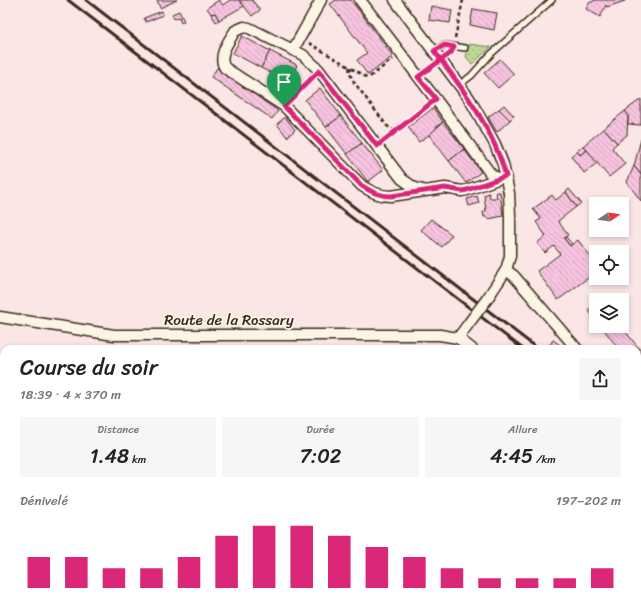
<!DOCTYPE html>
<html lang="fr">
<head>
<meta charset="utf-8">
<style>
  :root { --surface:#fff; --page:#f6f6f6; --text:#222; --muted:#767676; --accent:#db2777 }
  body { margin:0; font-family:Sriracha,sans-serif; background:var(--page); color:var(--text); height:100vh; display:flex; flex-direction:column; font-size:15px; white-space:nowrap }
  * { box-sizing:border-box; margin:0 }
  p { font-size:13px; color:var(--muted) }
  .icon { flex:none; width:22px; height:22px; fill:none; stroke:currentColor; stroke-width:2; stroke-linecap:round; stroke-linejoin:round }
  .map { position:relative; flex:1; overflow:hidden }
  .details { position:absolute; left:0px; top:345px; width:641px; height:256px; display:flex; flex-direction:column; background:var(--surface); border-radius:12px 12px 0 0; box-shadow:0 2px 6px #0003 }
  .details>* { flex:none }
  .needle { width:26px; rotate:77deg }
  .fabs { position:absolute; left:589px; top:197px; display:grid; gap:8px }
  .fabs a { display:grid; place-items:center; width:40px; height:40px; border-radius:0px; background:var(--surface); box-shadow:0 2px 6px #0003; font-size:20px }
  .pin { position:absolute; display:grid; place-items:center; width:34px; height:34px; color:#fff; margin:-41px -17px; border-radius:50% 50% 50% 0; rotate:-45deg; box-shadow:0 0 4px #0007 }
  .pin .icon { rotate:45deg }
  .round { display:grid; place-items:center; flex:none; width:42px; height:42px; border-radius:0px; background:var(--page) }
  .summary { display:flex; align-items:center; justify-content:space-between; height:68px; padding:0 20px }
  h1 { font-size:22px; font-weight:600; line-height:30px }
  .metrics { display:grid; grid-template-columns:repeat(3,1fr); gap:6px; height:68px; padding:4px 20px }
  .metrics div { display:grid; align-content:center; border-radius:0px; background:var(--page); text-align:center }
  .metrics b { font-size:20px; font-weight:600 }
  .metrics small { font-size:11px; font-weight:400 }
  .metrics p { font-size:11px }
  .chart { height:112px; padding:8px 20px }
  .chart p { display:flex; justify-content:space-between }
  .chart svg { width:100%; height:72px; margin-top:4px; stroke:var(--accent); stroke-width:6 }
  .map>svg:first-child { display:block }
  .grass { fill:url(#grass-tufts); stroke:#7c8258 }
  .park { fill:url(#park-dots); stroke:#7c8258 }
  .building { fill:url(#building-back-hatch); stroke:#3b2a1e }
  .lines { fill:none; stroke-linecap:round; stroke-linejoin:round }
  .service-casing { stroke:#3b2a1e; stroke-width:8 }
  .minor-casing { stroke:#3b2a1e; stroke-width:13 }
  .path { stroke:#3b2a1e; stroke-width:2.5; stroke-dasharray:4 3; stroke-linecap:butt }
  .service { stroke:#fcf5e5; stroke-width:5 }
  .minor { stroke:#fcf5e5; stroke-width:10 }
  .rail { stroke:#3b2a1e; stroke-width:3 }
  .minor-bridge-casing { stroke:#3b2a1e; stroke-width:13; stroke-linecap:butt }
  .minor-bridge { stroke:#fcf5e5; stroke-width:10 }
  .route-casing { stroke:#fff; stroke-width:8 }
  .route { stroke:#db2777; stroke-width:5 }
  .labels { text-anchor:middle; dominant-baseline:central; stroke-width:3.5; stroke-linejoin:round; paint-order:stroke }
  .street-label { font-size:15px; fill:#3b2a1e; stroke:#fcf5e5 }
</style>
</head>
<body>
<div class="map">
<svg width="641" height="601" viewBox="0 0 641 601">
  <defs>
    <pattern id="grass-tufts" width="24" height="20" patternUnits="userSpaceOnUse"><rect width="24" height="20" fill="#bcd991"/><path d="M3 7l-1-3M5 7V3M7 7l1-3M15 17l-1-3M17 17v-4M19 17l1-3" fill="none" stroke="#a2ba7d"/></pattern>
    <pattern id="park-dots" width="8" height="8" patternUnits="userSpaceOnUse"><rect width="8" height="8" fill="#bcd991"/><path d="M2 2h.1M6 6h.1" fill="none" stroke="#a2ba7d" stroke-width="1.8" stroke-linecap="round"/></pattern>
    <pattern id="building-back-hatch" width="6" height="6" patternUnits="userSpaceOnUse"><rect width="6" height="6" fill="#f7c3e0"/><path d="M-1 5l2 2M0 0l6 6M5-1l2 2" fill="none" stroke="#d5a8c0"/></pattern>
  </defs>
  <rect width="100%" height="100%" fill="#fae6e4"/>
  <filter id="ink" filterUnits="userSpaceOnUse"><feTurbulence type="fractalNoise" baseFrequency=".025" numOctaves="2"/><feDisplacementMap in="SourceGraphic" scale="8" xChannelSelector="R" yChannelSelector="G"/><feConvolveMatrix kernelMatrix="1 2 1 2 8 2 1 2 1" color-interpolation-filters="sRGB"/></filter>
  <g filter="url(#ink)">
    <!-- grass -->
    <polygon class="grass" points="637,449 641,452 641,601 0,601 0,487 4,485 4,597 637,597"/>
    <!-- park -->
    <polygon class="park" points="469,44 491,47 472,64 466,57"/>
    <!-- building -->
    <g class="building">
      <polygon points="157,0 177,0 160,8"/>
      <polygon points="219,0 223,5 230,0 239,0 244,6 219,20 215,13 211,14 207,8"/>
      <polygon points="239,0 252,0 260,10 252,16"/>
      <polygon points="336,0 351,0 393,56 368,75 357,60 367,53 330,4"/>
      <polygon points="594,0 625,0 625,1 607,7 606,5 600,17 586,9 589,3 594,1"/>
      <polygon points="431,6 452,10 450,23 429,20"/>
      <polygon points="473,9 497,13 494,30 470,25"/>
      <polygon points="162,11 163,15 146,22 144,18"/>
      <polygon points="179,11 184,21 181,23 179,17 174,19 172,14"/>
      <polygon points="215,13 219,20 216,22 211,14"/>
      <polygon points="242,36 270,51 261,68 233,53"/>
      <polygon points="270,51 297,65 289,82 261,68"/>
      <polygon points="500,59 514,74 498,88 484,73"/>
      <polygon points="217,68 278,111 272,119 211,77"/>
      <polygon points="320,88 341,116 326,127 305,100"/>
      <polygon points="641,99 641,125 628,124 628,115 625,111"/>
      <polygon points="504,105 514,116 510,120 499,109"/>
      <polygon points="433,108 443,122 436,127 437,129 419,142 408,127"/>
      <polygon points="499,109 510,120 497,132 488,117"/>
      <polygon points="625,111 628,115 627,135 617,143 604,128"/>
      <polygon points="341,116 362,143 347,154 326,127"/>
      <polygon points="285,117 295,130 287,137 277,124"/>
      <polygon points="443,122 464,149 449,161 429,135"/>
      <polygon points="604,128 617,143 612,148 625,164 609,177 583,146"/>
      <polygon points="641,139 641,175 634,166"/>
      <polygon points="362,143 383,170 368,182 347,154"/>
      <polygon points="583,146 587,150 580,155 577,151"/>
      <polygon points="464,149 481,172 466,183 449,161"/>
      <polygon points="587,150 597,163 584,173 571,156 577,151 580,155"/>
      <polygon points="634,166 641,175 641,201 627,182"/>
      <polygon points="569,189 581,203 576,207 566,192"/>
      <polygon points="496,192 500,192 503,216 488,219 487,217 484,217 483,212 486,211 484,195 489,193 490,198 497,198"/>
      <polygon points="566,192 576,207 558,221 568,235 564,238 570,246 578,240 596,264 596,272 558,300 537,271 560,254 554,246 545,253 537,243 546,236 536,222 541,219 533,209 552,195 556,200"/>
      <polygon points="477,196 479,203 469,206 467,199"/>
      <polygon points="431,219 452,235 442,247 421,230"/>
      <polygon points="566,237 572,244 570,246 564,238"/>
      <polygon points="596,304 596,320 588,310"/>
      <polygon points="601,326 621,326 641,351 641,356 637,359 637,349 619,349"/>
      <polygon points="553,340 560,345 557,349 551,349 548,347"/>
      <polygon points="581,597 590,597 590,598 580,601 579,598"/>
      <polygon points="592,597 599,597 601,601 584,601"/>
    </g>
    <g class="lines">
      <defs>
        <g id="service">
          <polyline points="434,51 445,45 465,48"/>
          <polyline points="459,85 471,76 491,54 552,0"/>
        </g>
        <g id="minor">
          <polyline points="360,0 440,105 490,173 493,176 499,178"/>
          <polyline points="395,0 469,98 495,144 503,164 509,193 510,216 510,256 506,270 487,299"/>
          <polyline points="293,50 321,0"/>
          <path d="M 423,190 L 415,188 L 402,179 L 318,69 L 303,55 L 249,28 L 244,27 L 235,31 C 229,41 217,56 225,68 L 284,106 L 362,186 C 372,192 379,196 391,196 L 445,188 L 462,191 L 467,190 L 506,176"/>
          <polyline points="506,270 514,276 577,349"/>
          <polyline points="0,317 114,335 440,335 458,338"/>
          <polyline points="469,323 458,338 472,349"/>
          <polyline points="637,406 641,409"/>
          <polyline points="609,597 611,601"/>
        </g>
      </defs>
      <!-- service casing -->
      <use href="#service" class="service-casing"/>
      <!-- minor casing -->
      <use href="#minor" class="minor-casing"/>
      <!-- path -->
      <g class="path">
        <polyline points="455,38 463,0"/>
        <polyline points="309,43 366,77 371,76 393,59"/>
        <polyline points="350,67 349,72 354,82 387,126 396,131"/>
        <polyline points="291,98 311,78"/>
        <polyline points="385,139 428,105"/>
      </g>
      <!-- service -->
      <use href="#service" class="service"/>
      <!-- minor -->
      <use href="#minor" class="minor"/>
      <!-- rail -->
      <g class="rail">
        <polyline points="68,0 523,349"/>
        <polyline points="86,0 538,349"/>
        <polyline points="637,425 641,428"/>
        <polyline points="637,437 641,440"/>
      </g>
      <defs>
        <polyline id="minor-bridge" points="469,323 487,299"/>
      </defs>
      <!-- minor-bridge casing -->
      <use href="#minor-bridge" class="minor-bridge-casing"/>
      <!-- minor-bridge -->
      <use href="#minor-bridge" class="minor-bridge"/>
    </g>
  </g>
  <g class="lines" filter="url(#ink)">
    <defs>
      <path id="route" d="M 284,106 L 362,186 C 372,192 379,196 391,196 L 445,188 L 462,191 L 467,190 L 506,176 C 494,132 468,96 441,60 L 451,53 L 454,47 L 445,45 L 434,51 L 441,60 L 418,77 L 436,99 L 377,146 L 319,71 L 284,106"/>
    </defs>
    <!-- route casing -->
    <use href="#route" class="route-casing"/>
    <!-- route -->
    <use href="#route" class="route"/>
  </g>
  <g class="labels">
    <!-- street labels -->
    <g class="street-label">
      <text x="229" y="320">Route de la Rossary</text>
    </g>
  </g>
</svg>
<div class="fabs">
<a><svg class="needle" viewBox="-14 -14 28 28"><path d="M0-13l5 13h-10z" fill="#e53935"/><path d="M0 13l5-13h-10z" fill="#767676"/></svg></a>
<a><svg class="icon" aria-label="locate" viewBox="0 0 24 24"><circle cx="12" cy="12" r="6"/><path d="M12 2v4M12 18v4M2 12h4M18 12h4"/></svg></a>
<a><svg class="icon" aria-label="layers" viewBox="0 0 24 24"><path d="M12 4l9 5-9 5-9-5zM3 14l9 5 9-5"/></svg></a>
</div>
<div class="pin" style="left:284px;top:106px;background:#1e9e55"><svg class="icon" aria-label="arrive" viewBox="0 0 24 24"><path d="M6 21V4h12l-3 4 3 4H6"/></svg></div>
<section class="details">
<div class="summary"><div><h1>Course du soir</h1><p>18:39 · 4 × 370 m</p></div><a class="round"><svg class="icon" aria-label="share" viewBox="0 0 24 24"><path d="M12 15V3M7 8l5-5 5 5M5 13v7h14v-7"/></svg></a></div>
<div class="metrics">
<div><p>Distance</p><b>1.48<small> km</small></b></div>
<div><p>Durée</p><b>7:02</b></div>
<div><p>Allure</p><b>4:45<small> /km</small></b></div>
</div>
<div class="chart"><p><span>Dénivelé</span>197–202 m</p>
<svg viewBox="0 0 160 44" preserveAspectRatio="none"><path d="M5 44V25M15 44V25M25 44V32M35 44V32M45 44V25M55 44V12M65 44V6M75 44V6M85 44V12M95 44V19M105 44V25M115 44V32M125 44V38M135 44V38M145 44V38M155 44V32"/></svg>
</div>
</section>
</div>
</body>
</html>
